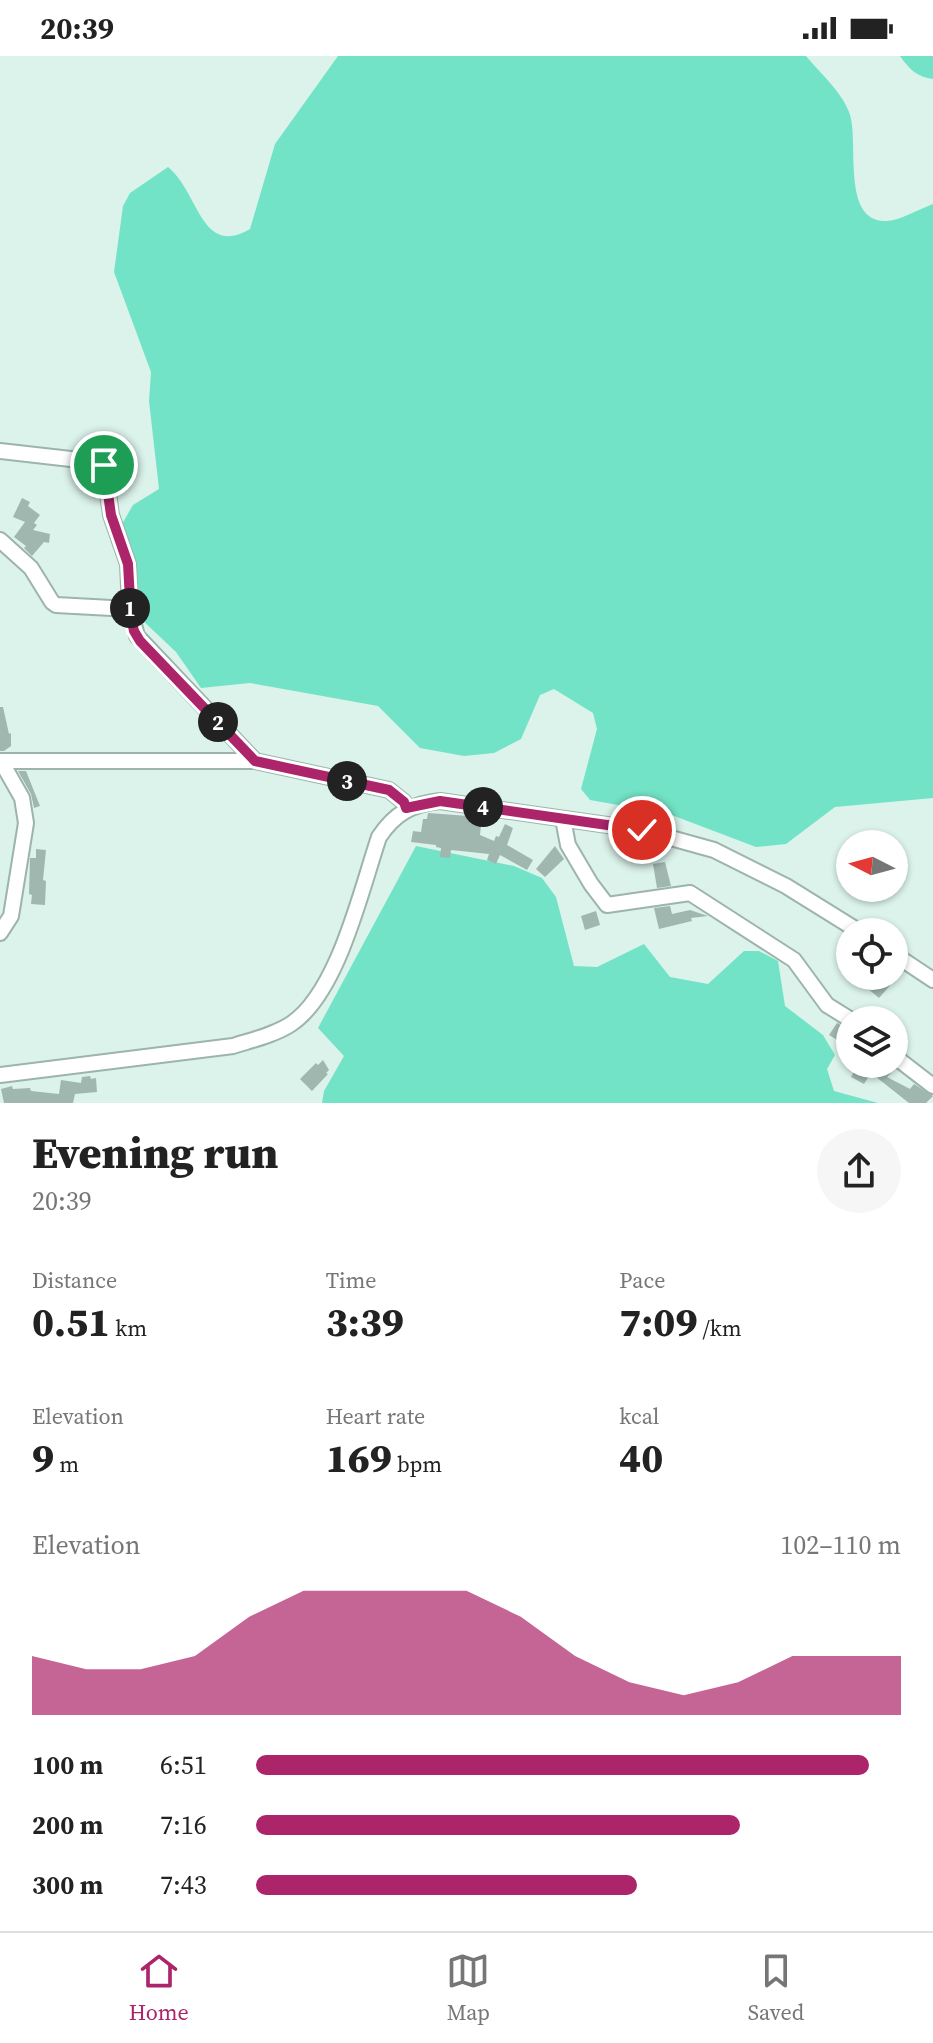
<!DOCTYPE html>
<html lang="en">
<head>
<meta charset="utf-8">
<style>
  :root { --surface:#fff; --page:#f6f6f6; --text:#222; --muted:#767676; --line:#e0e0e0; --accent:#ac256b }
  body { margin:0; font-family:"Source Serif 4",serif; background:var(--page); color:var(--text); height:100vh; display:flex; flex-direction:column; font-size:30px; white-space:nowrap }
  * { box-sizing:border-box; margin:0 }
  p { font-size:26px; color:var(--muted) }
  .icon { flex:none; width:44px; height:44px; fill:none; stroke:currentColor; stroke-width:2; stroke-linecap:round; stroke-linejoin:round }
  .map { position:relative; height:1047px; overflow:hidden }
  .details { display:flex; flex-direction:column; background:var(--surface); flex:1 }
  .details>* { flex:none }
  .needle { width:52px; rotate:276deg }
  .controls { position:absolute; left:836px; top:774px; display:grid; gap:16px }
  .controls a { display:grid; place-items:center; width:72px; height:72px; border-radius:50%; background:var(--surface); box-shadow:0 2px 6px #0004; font-size:40px }
  .pin { position:absolute; display:grid; place-items:center; width:68px; height:68px; color:#fff; margin:-34px; border:4px solid #fff; border-radius:50%; box-shadow:0 2px 8px #0007 }
  .km { position:absolute; width:40px; height:40px; margin:-20px; border-radius:50%; background:#222; color:#fff; font-size:22px; line-height:40px; text-align:center }
  .round { display:grid; place-items:center; flex:none; width:84px; height:84px; border-radius:42px; background:var(--page) }
  .summary { display:flex; align-items:center; justify-content:space-between; height:136px; padding:0 32px }
  h1 { font-size:44px; font-weight:800; line-height:60px }
  .figures { display:grid; grid-template-columns:repeat(3,1fr); gap:12px; height:136px; padding:8px 32px }
  .figures div { display:grid; align-content:center }
  .figures b { font-size:40px; font-weight:800 }
  .figures small { font-size:22px; font-weight:400 }
  .figures p { font-size:22px }
  .chart { height:224px; padding:16px 32px }
  .chart p { display:flex; justify-content:space-between }
  .chart svg { width:100%; height:144px; margin-top:8px; fill:var(--accent); opacity:.7 }
  ul { padding:0 32px; list-style:none; font-size:26px }
  li { display:grid; grid-template-columns:128px 96px 1fr; align-items:center; height:60px }
  li i { height:20px; border-radius:10px; background:var(--accent) }
  .status { display:flex; justify-content:space-between; align-items:center; height:56px; padding:0 40px; background:var(--surface); direction:ltr }
  .status svg { height:22px; fill:currentColor }
  .tabs { display:flex; justify-content:space-around; align-items:center; height:112px; border-top:2px solid var(--line); background:var(--surface); font-size:22px; color:var(--muted) }
  .tabs a { display:grid; justify-items:center; gap:4px }
  .tabs .on { color:var(--accent) }
  .map>svg:first-child { display:block }
  .green { fill:#72e3c6 }
  .building { fill:#a0b7b0 }
  .lines { fill:none; stroke-linecap:round; stroke-linejoin:round }
  .minor-casing { stroke:#9db4ac; stroke-width:18 }
  .minor { stroke:#fff; stroke-width:14 }
  .route-casing { stroke:#fff; stroke-width:16 }
  .route { stroke:#ac256b; stroke-width:10 }
</style>
</head>
<body>
<div class="status"><b>20:39</b><svg viewBox="0 0 49 12"><path d="M0 12V9h3v3zM5 12V6h3v6zM10 12V3h3v9zM15 12V0h3v12zM26 1h20v11H26zM47 4h2v5h-2z"/></svg></div>
<div class="map">
<svg width="933" height="1047" viewBox="0 0 933 1047">
  <rect width="100%" height="100%" fill="#dbf3eb"/>
  <!-- green -->
  <g class="green">
    <path d="M 338,0 L 806,0 C 820,17 844,38 850,59 C 859,88 841,167 887,165 C 901,164 919,153 933,148 L 933,742 L 835,751 L 786,788 L 756,791 L 669,758 L 590,744 L 581,733 L 597,673 L 593,657 L 554,633 L 540,639 L 521,683 L 494,697 L 464,700 L 420,692 L 378,650 L 250,627 L 201,632 L 176,596 L 140,562 L 126,537 L 118,475 L 133,449 L 159,433 L 149,345 L 151,316 L 114,216 L 123,150 L 130,137 L 168,111 C 199,136 201,202 250,173 L 275,88 Z"/>
    <path d="M 900,0 L 933,0 L 933,23 C 917,21 909,13 900,0 Z"/>
    <polygon points="416,790 514,810 542,822 556,841 574,910 597,911 644,888 670,921 708,928 744,895 759,895 778,905 785,950 823,979 835,999 827,1013 834,1035 878,1047 322,1047 324,1035 344,1000 318,972"/>
  </g>
  <!-- building -->
  <g class="building">
    <polygon points="121,397 129,397 131,421 122,421 122,426 116,426 115,414 122,414"/>
    <polygon points="22,442 30,446 28,450 40,459 34,467 37,469 33,474 50,478 49,487 44,486 32,500 24,492 26,490 14,481 25,466 13,461"/>
    <polygon points="0,651 3,651 9,678 11,677 11,690 4,695 0,695"/>
    <polygon points="18,715 26,715 40,750 34,752 31,738"/>
    <polygon points="428,757 482,761 480,779 494,785 496,780 499,781 505,768 513,772 507,789 533,804 527,814 500,799 496,808 487,804 489,798 451,794 450,802 440,801 441,792 436,791 436,789 411,786 413,775 421,776 423,763 427,763"/>
    <polygon points="555,790 564,803 545,821 536,813"/>
    <polygon points="36,793 46,794 43,824 46,825 45,849 31,848 32,839 29,838 30,802 36,802"/>
    <polygon points="665,806 671,830 657,832 653,808"/>
    <polygon points="670,850 672,858 690,854 708,860 691,862 692,865 659,873 654,852"/>
    <polygon points="596,855 600,869 585,874 581,860"/>
    <polygon points="876,920 887,920 894,925 879,942 867,932"/>
    <polygon points="837,967 850,974 850,992 829,979"/>
    <polygon points="323,1004 329,1014 326,1017 328,1018 312,1035 300,1023 316,1007 318,1009"/>
    <polygon points="858,1008 888,1008 895,1013 887,1021 910,1033 914,1028 933,1040 926,1047 909,1047 871,1017 864,1028 851,1021"/>
    <polygon points="90,1020 91,1023 96,1022 97,1036 75,1038 73,1047 4,1047 1,1033 12,1030 13,1033 30,1032 31,1035 59,1038 61,1024 81,1027 82,1021"/>
  </g>
  <g class="lines">
    <defs>
      <g id="minor">
        <polyline points="0,395 97,406 104,409 111,459 128,508 130,553 137,580 255,705"/>
        <polyline points="0,484 31,512 52,546 56,549 130,553"/>
        <polyline points="0,705 255,705 389,734 404,746 406,752"/>
        <polyline points="563,763 568,789 591,828 607,849 690,837 794,904 827,949 851,964"/>
        <polyline points="0,877 11,860 26,767 22,742 1,705"/>
        <polyline points="894,898 933,924"/>
        <polyline points="894,1000 933,1030"/>
        <path d="M 0,1019 L 233,990 C 252,984 274,979 291,968 C 338,937 361,834 379,781 C 395,757 412,748 440,745 L 642,774 L 714,794 L 786,830 L 860,876"/>
      </g>
    </defs>
    <!-- minor casing -->
    <use href="#minor" class="minor-casing"/>
    <!-- minor -->
    <use href="#minor" class="minor"/>
  </g>
  <g class="lines">
    <defs>
      <polyline id="route" points="104,409 111,459 128,508 131,561 134,575 140,585 255,705 389,734 404,746 406,752 440,745 642,774"/>
    </defs>
    <!-- route casing -->
    <use href="#route" class="route-casing"/>
    <!-- route -->
    <use href="#route" class="route"/>
  </g>
</svg>
<div class="controls">
<a><svg class="needle" viewBox="-14 -14 28 28"><path d="M0-13l5 13h-10z" fill="#e53935"/><path d="M0 13l5-13h-10z" fill="#767676"/></svg></a>
<a><svg class="icon" aria-label="locate" viewBox="0 0 24 24"><circle cx="12" cy="12" r="6"/><path d="M12 2v4M12 18v4M2 12h4M18 12h4"/></svg></a>
<a><svg class="icon" aria-label="layers" viewBox="0 0 24 24"><path d="M12 4l9 5-9 5-9-5zM3 14l9 5 9-5"/></svg></a>
</div>
<div class="pin" style="left:104px;top:409px;background:#1e9e55"><svg class="icon" aria-label="arrive" viewBox="0 0 24 24"><path d="M6 21V4h12l-3 4 3 4H6"/></svg></div>
<div class="pin" style="left:642px;top:774px;background:#d93025"><svg class="icon" aria-label="check" viewBox="0 0 24 24"><path d="M5 12l5 5 9-10"/></svg></div>
<b class="km" style="left:130px;top:552px">1</b>
<b class="km" style="left:218px;top:666px">2</b>
<b class="km" style="left:347px;top:725px">3</b>
<b class="km" style="left:483px;top:751px">4</b>
</div>
<section class="details">
<div class="summary"><div><h1>Evening run</h1><p>20:39</p></div><a class="round"><svg class="icon" aria-label="share" viewBox="0 0 24 24"><path d="M12 15V3M7 8l5-5 5 5M5 13v7h14v-7"/></svg></a></div>
<div class="figures">
<div><p>Distance</p><b>0.51<small> km</small></b></div>
<div><p>Time</p><b>3:39</b></div>
<div><p>Pace</p><b>7:09<small> /km</small></b></div>
</div>
<div class="figures">
<div><p>Elevation</p><b>9<small> m</small></b></div>
<div><p>Heart rate</p><b>169<small> bpm</small></b></div>
<div><p>kcal</p><b>40</b></div>
</div>
<div class="chart"><p><span>Elevation</span>102–110 m</p>
<svg viewBox="0 0 160 44" preserveAspectRatio="none"><path d="M0 44V26L10 30L20 30L30 26L40 14L50 6L60 6L70 6L80 6L90 14L100 26L110 34L120 38L130 34L140 26L150 26L160 26V44z"/></svg>
</div>
<ul>
<li><b>100 m</b>6:51<i style="width:95%"></i></li>
<li><b>200 m</b>7:16<i style="width:75%"></i></li>
<li><b>300 m</b>7:43<i style="width:59%"></i></li>
</ul>
</section>
<nav class="tabs">
<a class="on"><svg class="icon" aria-label="home" viewBox="0 0 24 24"><path d="M3 11l9-7 9 7M6 9v11h12V9"/></svg>Home</a>
<a><svg class="icon" aria-label="map" viewBox="0 0 24 24"><path d="M3 6l6-2 6 2 6-2v14l-6 2-6-2-6 2zM9 4v14M15 6v14"/></svg>Map</a>
<a><svg class="icon" aria-label="saved" viewBox="0 0 24 24"><path d="M7 4h10v16l-5-4-5 4z"/></svg>Saved</a>
</nav>
</body>
</html>
